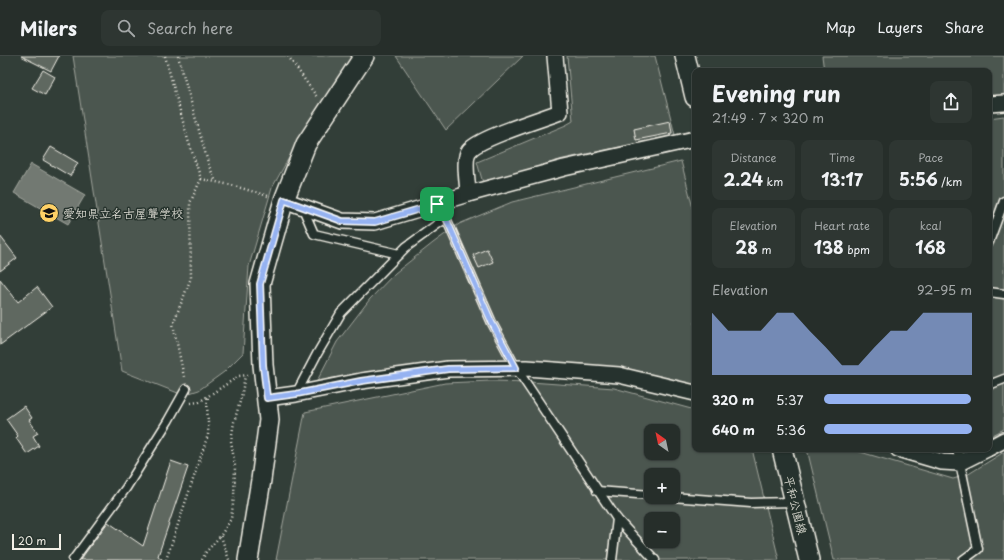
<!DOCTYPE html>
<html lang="en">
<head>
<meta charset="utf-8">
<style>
  :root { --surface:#262e2a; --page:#2e3632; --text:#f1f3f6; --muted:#a4a8a8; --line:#424a47; --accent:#95b2f1 }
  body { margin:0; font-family:"Playpen Sans","Klee One",sans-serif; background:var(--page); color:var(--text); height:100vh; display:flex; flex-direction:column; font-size:15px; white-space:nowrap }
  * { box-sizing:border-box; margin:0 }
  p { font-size:13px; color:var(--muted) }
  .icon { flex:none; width:22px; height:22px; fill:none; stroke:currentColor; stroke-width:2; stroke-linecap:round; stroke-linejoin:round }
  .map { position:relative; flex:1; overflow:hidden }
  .details { position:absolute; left:692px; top:12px; width:300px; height:384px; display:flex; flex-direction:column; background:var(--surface); border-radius:8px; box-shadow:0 1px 3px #0004,0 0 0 1px var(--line) }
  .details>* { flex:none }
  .needle { width:26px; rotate:327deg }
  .fabs { position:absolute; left:644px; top:368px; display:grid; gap:8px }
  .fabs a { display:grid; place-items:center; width:36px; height:36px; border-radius:8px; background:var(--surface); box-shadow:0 1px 3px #0004,0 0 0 1px var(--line); font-size:20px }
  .scale { position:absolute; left:12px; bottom:10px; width:49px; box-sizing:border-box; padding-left:4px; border:2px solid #f4f1e8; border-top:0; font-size:11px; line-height:14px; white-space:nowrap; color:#f4f1e8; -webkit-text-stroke:3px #26332d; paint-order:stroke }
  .pin { position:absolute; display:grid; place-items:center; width:34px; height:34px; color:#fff; margin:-17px; border-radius:8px; box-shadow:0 2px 6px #0006 }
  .round { display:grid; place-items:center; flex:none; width:42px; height:42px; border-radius:8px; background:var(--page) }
  .headline { display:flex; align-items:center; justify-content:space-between; height:68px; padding:0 20px }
  h1 { font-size:22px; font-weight:700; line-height:30px }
  .metrics { display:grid; grid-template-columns:repeat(3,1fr); gap:6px; height:68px; padding:4px 20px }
  .metrics div { display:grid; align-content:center; border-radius:8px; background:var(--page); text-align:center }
  .metrics b { font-size:17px; font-weight:700 }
  .metrics small { font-size:11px; font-weight:400 }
  .metrics p { font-size:11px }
  .chart { height:112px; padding:8px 20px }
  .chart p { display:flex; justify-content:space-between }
  .chart svg { width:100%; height:72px; margin-top:4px; fill:var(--accent); opacity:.7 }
  ul { padding:0 20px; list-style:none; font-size:13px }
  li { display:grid; grid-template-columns:64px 48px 1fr; align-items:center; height:30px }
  li i { height:10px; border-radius:5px; background:var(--accent) }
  header { display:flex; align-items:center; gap:24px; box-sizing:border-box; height:56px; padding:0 20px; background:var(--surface); border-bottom:1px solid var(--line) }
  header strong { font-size:19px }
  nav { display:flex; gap:22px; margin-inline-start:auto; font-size:14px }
  .search { width:280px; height:36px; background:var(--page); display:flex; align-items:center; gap:10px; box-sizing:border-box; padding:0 14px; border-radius:8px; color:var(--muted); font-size:15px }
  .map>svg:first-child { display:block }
  .green { fill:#4c564f; stroke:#a0a49c; fill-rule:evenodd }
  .water { fill:#727972; stroke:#a6a9a1 }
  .building { fill:#5f6861; stroke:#f4f1e8 }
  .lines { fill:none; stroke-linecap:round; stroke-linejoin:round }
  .service-casing { stroke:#f4f1e8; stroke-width:11 }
  .minor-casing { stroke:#f4f1e8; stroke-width:18 }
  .tertiary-casing { stroke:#f4f1e8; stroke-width:22 }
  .path { stroke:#f4f1e8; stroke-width:2.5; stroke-dasharray:1 3; stroke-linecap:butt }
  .service { stroke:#26332d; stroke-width:8 }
  .minor { stroke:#26332d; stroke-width:15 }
  .tertiary { stroke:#26332d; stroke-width:19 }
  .route-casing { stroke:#fff; stroke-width:8 }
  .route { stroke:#95b2f1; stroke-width:5 }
  .labels { text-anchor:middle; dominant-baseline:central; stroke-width:3; stroke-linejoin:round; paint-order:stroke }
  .poi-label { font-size:12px; fill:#f4f1e8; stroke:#26332d; text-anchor:start }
  .street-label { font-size:12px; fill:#f4f1e8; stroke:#26332d }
</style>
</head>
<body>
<header>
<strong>Milers</strong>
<div class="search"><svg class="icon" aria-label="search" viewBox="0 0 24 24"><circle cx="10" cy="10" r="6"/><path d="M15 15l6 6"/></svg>Search here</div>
<nav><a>Map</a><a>Layers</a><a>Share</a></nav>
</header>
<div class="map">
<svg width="1004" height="504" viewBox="0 0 1004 504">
  <rect width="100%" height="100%" fill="#323e38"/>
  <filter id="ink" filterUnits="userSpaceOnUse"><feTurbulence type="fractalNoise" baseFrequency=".025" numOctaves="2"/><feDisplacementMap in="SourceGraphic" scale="8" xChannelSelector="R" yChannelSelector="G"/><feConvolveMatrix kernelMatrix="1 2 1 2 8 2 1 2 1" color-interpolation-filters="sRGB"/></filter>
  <g filter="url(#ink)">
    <!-- green -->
    <g class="green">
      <polygon points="73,0 353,0 301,80 272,132 249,210 243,297 224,316 199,334 183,339 122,315"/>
      <polygon points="396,0 523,0 446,74"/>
      <polygon points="567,0 655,0 675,79 563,103 483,127 477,106 566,69 573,65"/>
      <polygon points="822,0 1004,0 1004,39 989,41 989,15 824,15"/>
      <polygon points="1004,60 1004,373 989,381 989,62"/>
      <polygon points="681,105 695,160 695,331 531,305 326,327 317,325 337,286 370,243 395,217 433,187 459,168 512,146"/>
      <path d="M 491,325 L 530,326 L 614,332 L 695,354 L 695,393 L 752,393 L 779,504 L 276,504 L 305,356 L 445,327 ZM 651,375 L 673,375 L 673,397 L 651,397 ZM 651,419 L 673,419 L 673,441 L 651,441 ZM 651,463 L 673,463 L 673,485 L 651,485 Z"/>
      <polygon points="807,393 850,393 953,423 967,419 1004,396 1004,504 834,504"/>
      <polygon points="922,393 969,393 965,395 944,400"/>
    </g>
    <!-- water -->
    <polygon class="water" points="31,108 85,139 68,168 14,137"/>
    <!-- building -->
    <g class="building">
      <polygon points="21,0 59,0 51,15"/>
      <polygon points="43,14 55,21 45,39 32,32"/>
      <polygon points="670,65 672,77 636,84 634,73"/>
      <polygon points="51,91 78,107 70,120 43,104"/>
      <polygon points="0,180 17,202 0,215"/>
      <polygon points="487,193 493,206 479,212 473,199"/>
      <polygon points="0,223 18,246 37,231 52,251 0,289"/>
      <polygon points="24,350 32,362 29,364 38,377 33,380 39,390 27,398 16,382 18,380 6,363"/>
      <polygon points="171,405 188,411 158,500 163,504 80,504 108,466 143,490"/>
    </g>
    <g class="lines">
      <defs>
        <g id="service">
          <polyline points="437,148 446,162 492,267 516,312 617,463 655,504"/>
          <polyline points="302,150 314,178 399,198"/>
          <polyline points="989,186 1004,145"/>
          <polyline points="989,236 1004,238"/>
          <polyline points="989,329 1004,323"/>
          <polyline points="296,338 317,298 341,257 406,191 446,162"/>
          <polyline points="957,393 978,493 963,504"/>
          <polyline points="597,435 651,439"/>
          <polyline points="672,441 751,447 795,446"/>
          <polyline points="73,504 126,432 168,365 186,333"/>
          <polyline points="612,504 617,463"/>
        </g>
        <g id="minor">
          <polyline points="989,48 1004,47"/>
          <path d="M 468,138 C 468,128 463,103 469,95 C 478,82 542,63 560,56 L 555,0"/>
          <polyline points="284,144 342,165 375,166 468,138 564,112 695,83"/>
          <polyline points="267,342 296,338 361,325 448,313 527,312 619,319 695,337"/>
          <polyline points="989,392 1004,384"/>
          <polyline points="898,393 942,406 959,407 987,393"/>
        </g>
        <g id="tertiary">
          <polyline points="685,0 695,41"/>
          <polyline points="782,393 809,504"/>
          <polyline points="248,504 261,424 269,364 263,309 260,228 284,144 306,88 364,0"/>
        </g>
      </defs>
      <!-- service casing -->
      <use href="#service" class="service-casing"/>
      <!-- minor casing -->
      <use href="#minor" class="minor-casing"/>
      <!-- tertiary casing -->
      <use href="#tertiary" class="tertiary-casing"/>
      <!-- path -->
      <g class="path">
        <polyline points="165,0 188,84 201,123 190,147 191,222 173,268 184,321"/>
        <polyline points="178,0 209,110 216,126"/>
        <polyline points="288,0 317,41"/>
        <polyline points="201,123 231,129 268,140"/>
        <polyline points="191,347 199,346 239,320 248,319"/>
        <polyline points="221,480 229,504"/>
        <path d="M 166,504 L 208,379 C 209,366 206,354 208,341"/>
        <polyline points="202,504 206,496 221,479 231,463 234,441 235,410 231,385 234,366 241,342 245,320"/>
      </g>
      <!-- service -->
      <use href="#service" class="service"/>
      <!-- minor -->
      <use href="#minor" class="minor"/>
      <!-- tertiary -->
      <use href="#tertiary" class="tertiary"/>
    </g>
  </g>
  <g class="lines" filter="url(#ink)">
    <defs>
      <polygon id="route" points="284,144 342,165 375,166 437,148 446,162 492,267 516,312 448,313 361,325 296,338 267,342 263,309 260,228"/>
    </defs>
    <!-- route casing -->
    <use href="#route" class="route-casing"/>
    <!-- route -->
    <use href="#route" class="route"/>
  </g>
  <!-- icons -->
  <defs>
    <symbol id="school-disc" viewBox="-11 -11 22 22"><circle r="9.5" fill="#ffd166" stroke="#26332d"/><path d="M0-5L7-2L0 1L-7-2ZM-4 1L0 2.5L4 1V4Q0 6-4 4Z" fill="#111"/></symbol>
  </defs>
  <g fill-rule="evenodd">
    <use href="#school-disc" x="38" y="146" width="22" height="22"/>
  </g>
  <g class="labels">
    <!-- poi labels -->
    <g class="poi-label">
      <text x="63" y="157">愛知県立名古屋聾学校</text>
    </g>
    <!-- street labels -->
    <g class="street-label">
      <text transform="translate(796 449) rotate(76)">平和公園線</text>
    </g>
  </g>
</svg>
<div class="fabs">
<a><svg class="needle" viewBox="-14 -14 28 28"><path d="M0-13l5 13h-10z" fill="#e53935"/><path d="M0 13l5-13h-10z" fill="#a4a8a8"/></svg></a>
<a>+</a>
<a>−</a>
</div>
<div class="scale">20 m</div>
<div class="pin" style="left:437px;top:148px;background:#1e9e55"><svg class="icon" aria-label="arrive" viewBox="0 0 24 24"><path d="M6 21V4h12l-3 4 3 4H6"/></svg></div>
<section class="details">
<div class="headline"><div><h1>Evening run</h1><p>21:49 · 7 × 320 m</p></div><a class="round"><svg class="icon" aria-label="share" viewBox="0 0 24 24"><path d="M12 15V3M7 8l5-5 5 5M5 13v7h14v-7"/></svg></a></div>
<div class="metrics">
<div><p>Distance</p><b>2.24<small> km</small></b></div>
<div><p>Time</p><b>13:17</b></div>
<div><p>Pace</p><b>5:56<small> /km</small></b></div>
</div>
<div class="metrics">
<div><p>Elevation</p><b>28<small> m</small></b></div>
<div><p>Heart rate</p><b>138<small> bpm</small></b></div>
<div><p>kcal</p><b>168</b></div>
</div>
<div class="chart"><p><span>Elevation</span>92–95 m</p>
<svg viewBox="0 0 160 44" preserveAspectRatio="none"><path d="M0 44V6L10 17L20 17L30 17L40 6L50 6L60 17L70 27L80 38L90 38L100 27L110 17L120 17L130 6L140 6L150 6L160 6V44z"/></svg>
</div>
<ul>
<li><b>320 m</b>5:37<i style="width:99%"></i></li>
<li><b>640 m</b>5:36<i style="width:100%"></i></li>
</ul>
</section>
</div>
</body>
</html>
